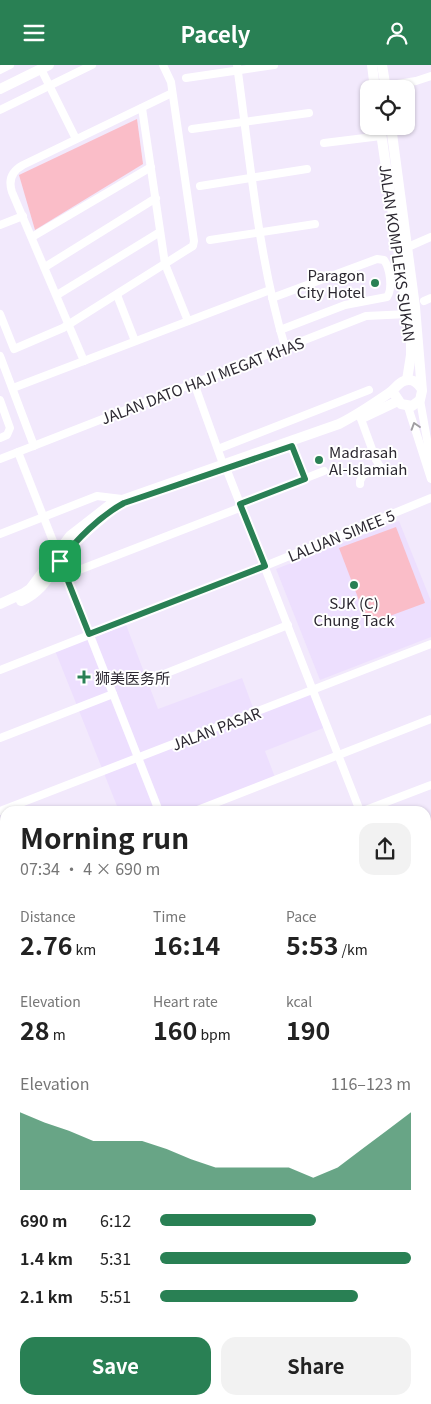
<!DOCTYPE html>
<html lang="en">
<head>
<meta charset="utf-8">
<style>
  :root { --surface:#fff; --page:#f2f2f2; --text:#222; --muted:#767676; --accent:#298054 }
  body { margin:0; font-family:Georgia,"Noto Sans SC",serif; background:var(--page); color:var(--text); height:100vh; display:flex; flex-direction:column; font-size:19px; white-space:nowrap }
  * { box-sizing:border-box; margin:0 }
  p { font-size:16px; color:var(--muted) }
  .icon { flex:none; width:28px; height:28px; fill:none; stroke:currentColor; stroke-width:2; stroke-linecap:round; stroke-linejoin:round }
  .map { position:relative; flex:1; overflow:hidden }
  .side { position:absolute; left:0px; top:741px; width:431px; height:599px; display:flex; flex-direction:column; background:var(--surface); border-radius:15px 15px 0 0; box-shadow:0 1px 4px #0004 }
  .side>* { flex:none }
  .fabs { position:absolute; left:360px; top:15px; display:grid; gap:10px }
  .fabs a { display:grid; place-items:center; width:55px; height:55px; border-radius:10px; background:var(--surface); box-shadow:0 1px 4px #0004; font-size:25px }
  .pin { position:absolute; display:grid; place-items:center; width:42px; height:42px; color:#fff; margin:-21px; border-radius:10px; box-shadow:0 2px 8px #0006 }
  .round { display:grid; place-items:center; flex:none; width:52px; height:52px; border-radius:15px; background:var(--page) }
  .headline { display:flex; align-items:center; justify-content:space-between; height:85px; padding:0 20px }
  h1 { font-size:28px; font-weight:700; line-height:38px }
  .metrics { display:grid; grid-template-columns:repeat(3,1fr); gap:8px; height:85px; padding:5px 20px }
  .metrics div { display:grid; align-content:center }
  .metrics b { font-size:25px; font-weight:700 }
  .metrics small { font-size:14px; font-weight:400 }
  .metrics p { font-size:14px }
  .chart { height:140px; padding:10px 20px }
  .chart p { display:flex; justify-content:space-between }
  .chart svg { width:100%; height:90px; margin-top:5px; fill:var(--accent); opacity:.7 }
  .action { display:flex; gap:10px; margin-top:auto; padding:10px 20px }
  .action a { flex:1; height:58px; border-radius:15px; background:var(--accent); color:#fff; font-size:20px; font-weight:700; line-height:58px; text-align:center }
  .action a+a { background:var(--page); color:var(--text) }
  ul { padding:0 20px; list-style:none; font-size:16px }
  li { display:grid; grid-template-columns:80px 60px 1fr; align-items:center; height:38px }
  li i { height:12px; border-radius:6px; background:var(--accent) }
  header { display:flex; justify-content:space-between; align-items:center; height:65px; padding:0 20px; background:var(--accent); color:#fff; font-size:22px; font-weight:700 }
  .map>svg:first-child { display:block }
  .built { fill:#eddffe }
  .green { fill:#fabdc8 }
  .lines { fill:none; stroke-linecap:round; stroke-linejoin:round }
  .minor { stroke:#fff; stroke-width:8 }
  .major { stroke:#fff; stroke-width:10 }
  .oneway { stroke:#a09ea2 }
  .route-casing { stroke:#fff; stroke-width:10 }
  .route { stroke:#298054; stroke-width:6 }
  .poi-dot { fill:#298054; stroke:#fff; stroke-width:2 }
  .labels { text-anchor:middle; dominant-baseline:central; stroke-width:4; stroke-linejoin:round; paint-order:stroke }
  .street-label { font-size:15px; fill:#2c2831; stroke:#fff }
  .poi-label { font-size:15px; fill:#2c2831; stroke:#fff; text-anchor:start }
</style>
</head>
<body>
<header><svg class="icon" aria-label="menu" viewBox="0 0 24 24"><path d="M4 6h16M4 12h16M4 18h16"/></svg>Pacely<svg class="icon" aria-label="person" viewBox="0 0 24 24"><circle cx="12" cy="8" r="4"/><path d="M4 21q1-7 8-7t8 7"/></svg></header>
<div class="map">
<svg width="431" height="1339" viewBox="0 0 431 1339">
  <rect width="100%" height="100%" fill="#f2e9fc"/>
  <!-- built -->
  <g class="built">
    <polygon points="399,456 431,536 431,572 320,615 276,504"/>
    <polygon points="125,557 158,644 242,613 255,648 313,626 326,662 265,686 276,715 195,746 119,746 54,583"/>
    <polygon points="157,1335 200,1335 207,1339 155,1339"/>
  </g>
  <!-- green -->
  <g class="green">
    <polygon points="137,54 143,99 35,165 19,110"/>
    <polygon points="396,462 425,538 368,559 339,483"/>
    <polygon points="431,803 431,923 426,925 426,805"/>
    <polygon points="5,1177 5,1237 0,1234 0,1179"/>
  </g>
  <g class="lines">
    <!-- minor -->
    <g class="minor">
      <path d="M 237,0 C 250,94 258,191 285,282"/>
      <polyline points="41,4 76,74"/>
      <polyline points="0,5 10,0"/>
      <polyline points="186,13 274,0"/>
      <polyline points="385,21 416,16 431,11"/>
      <polyline points="142,43 165,199 188,256"/>
      <polyline points="0,45 92,0"/>
      <polyline points="192,64 309,48"/>
      <polyline points="324,78 381,71"/>
      <polyline points="200,121 307,104"/>
      <polyline points="0,160 23,151"/>
      <polyline points="32,172 151,102"/>
      <polyline points="210,175 315,159"/>
      <polyline points="408,182 431,172"/>
      <polyline points="45,202 156,133"/>
      <polyline points="57,230 160,167"/>
      <polyline points="117,230 135,276"/>
      <path d="M 272,233 L 377,194 L 384,195 C 390,203 393,224 387,232 L 345,240 L 280,265"/>
      <polyline points="424,236 431,233"/>
      <polyline points="0,249 14,284 63,263 193,181 194,176 171,17 163,0"/>
      <polyline points="0,291 34,381"/>
      <path d="M 84,296 L 12,127 C 8,115 12,106 23,100 L 172,28"/>
      <polyline points="194,318 223,399"/>
      <polyline points="13,323 270,225"/>
      <polyline points="0,335 10,363 7,370 0,373"/>
      <polyline points="420,335 431,397"/>
      <polyline points="408,342 431,414"/>
      <polyline points="361,354 376,395 381,403 394,408"/>
      <polyline points="292,381 305,414"/>
      <polyline points="218,384 369,325"/>
      <polyline points="18,387 159,746"/>
      <polyline points="0,394 366,251 408,249"/>
      <polyline points="226,403 360,746"/>
      <polyline points="360,419 360,416 363,410 381,403"/>
      <polyline points="240,439 324,406"/>
      <polyline points="0,469 97,431 122,434"/>
      <polyline points="66,510 242,442"/>
      <polyline points="0,605 265,501 431,433"/>
      <polyline points="149,615 288,560"/>
      <polyline points="0,673 113,629"/>
      <polyline points="0,746 431,579"/>
      <polyline points="195,746 431,654"/>
      <polyline points="363,746 431,720"/>
      <polyline points="426,797 431,795"/>
      <polyline points="0,820 5,818"/>
      <polyline points="0,858 5,871"/>
      <polyline points="0,888 5,886"/>
      <polyline points="426,932 431,930"/>
      <polyline points="0,961 5,959"/>
      <polyline points="0,1037 5,1035"/>
      <polyline points="426,1079 431,1091"/>
      <polyline points="0,1104 5,1102"/>
      <polyline points="426,1106 431,1105"/>
      <polyline points="0,1173 5,1171"/>
      <polyline points="426,1200 431,1196"/>
      <polyline points="0,1244 5,1247"/>
      <polyline points="426,1283 431,1289"/>
      <polyline points="0,1295 5,1286"/>
      <polyline points="426,1322 431,1318"/>
      <polyline points="212,1335 218,1339"/>
      <polyline points="357,1335 360,1339"/>
      <polyline points="61,1339 63,1335"/>
      <polyline points="149,1339 151,1335"/>
      <polyline points="287,1339 289,1335"/>
      <polyline points="406,1339 411,1335"/>
    </g>
    <!-- major -->
    <g class="major">
      <polyline points="372,0 375,24"/>
      <polyline points="382,0 386,24"/>
      <polyline points="0,24 49,0"/>
      <polyline points="380,61 411,273 411,290 407,315"/>
      <polyline points="391,61 415,242 422,326 420,335 412,341 401,339 395,330"/>
      <polyline points="362,353 398,336"/>
      <path d="M 21,536 C 46,526 56,498 74,479 C 85,467 99,456 112,445"/>
      <path d="M 0,539 L 24,528 L 30,524 L 70,471 L 111,439 L 339,359 C 357,350 373,339 389,328 C 395,324 398,318 404,316 C 411,313 417,317 421,323"/>
    </g>
  </g>
  <!-- one-way arrows -->
  <defs><path id="oneway-chevron" d="M-2-3.5L2.5 0L-2 3.5" fill="none" stroke-width="1.6" stroke-linecap="round" stroke-linejoin="round" transform="scale(1.25)"/></defs>
  <use class="oneway" href="#oneway-chevron" transform="translate(415 361) rotate(-108)"/>
  <g class="lines">
    <defs>
      <path id="route" d="M 292,381 L 305,414 L 240,439 L 265,501 L 89,569 L 60,496 C 76,475 100,451 124,438 Z"/>
    </defs>
    <!-- route casing -->
    <use href="#route" class="route-casing"/>
    <!-- route -->
    <use href="#route" class="route"/>
  </g>
  <!-- markers -->
  <g class="poi-dot">
    <circle cx="375" cy="218" r="5"/>
    <circle cx="319" cy="395" r="5"/>
    <circle cx="354" cy="520" r="5"/>
    <path d="M81.5 604.5h5v5h5v5h-5v5h-5v-5h-5v-5h5z"/>
  </g>
  <g class="labels">
    <!-- street labels -->
    <g class="street-label">
      <text transform="translate(398 188) rotate(82)">JALAN KOMPLEKS SUKAN</text>
      <text transform="translate(202 315) rotate(-21)">JALAN DATO HAJI MEGAT KHAS</text>
      <text transform="translate(341 470) rotate(-22)">LALUAN SIMEE 5</text>
      <text transform="translate(216 663) rotate(-21)">JALAN PASAR</text>
    </g>
    <!-- poi labels -->
    <g class="poi-label">
      <text x="365" y="209" text-anchor="end">Paragon<tspan x="365" dy="17">City Hotel</tspan></text>
      <text x="329" y="386">Madrasah<tspan x="329" dy="17">Al-Islamiah</tspan></text>
      <text x="354" y="537" text-anchor="middle">SJK (C)<tspan x="354" dy="17">Chung Tack</tspan></text>
      <text x="95" y="612">狮美医务所</text>
    </g>
  </g>
</svg>
<div class="fabs">
<a><svg class="icon" aria-label="locate" viewBox="0 0 24 24"><circle cx="12" cy="12" r="6"/><path d="M12 2v4M12 18v4M2 12h4M18 12h4"/></svg></a>
</div>
<div class="pin" style="left:60px;top:496px;background:#1e9e55"><svg class="icon" aria-label="arrive" viewBox="0 0 24 24"><path d="M6 21V4h12l-3 4 3 4H6"/></svg></div>
<section class="side">
<div class="headline"><div><h1>Morning run</h1><p>07:34 · 4 × 690 m</p></div><a class="round"><svg class="icon" aria-label="share" viewBox="0 0 24 24"><path d="M12 15V3M7 8l5-5 5 5M5 13v7h14v-7"/></svg></a></div>
<div class="metrics">
<div><p>Distance</p><b>2.76<small> km</small></b></div>
<div><p>Time</p><b>16:14</b></div>
<div><p>Pace</p><b>5:53<small> /km</small></b></div>
</div>
<div class="metrics">
<div><p>Elevation</p><b>28<small> m</small></b></div>
<div><p>Heart rate</p><b>160<small> bpm</small></b></div>
<div><p>kcal</p><b>190</b></div>
</div>
<div class="chart"><p><span>Elevation</span>116–123 m</p>
<svg viewBox="0 0 160 44" preserveAspectRatio="none"><path d="M0 44V6L10 11L20 15L30 20L40 20L50 20L60 24L70 29L80 33L90 33L100 33L110 33L120 38L130 33L140 24L150 15L160 6V44z"/></svg>
</div>
<ul>
<li><b>690 m</b>6:12<i style="width:62%"></i></li>
<li><b>1.4 km</b>5:31<i style="width:100%"></i></li>
<li><b>2.1 km</b>5:51<i style="width:79%"></i></li>
</ul>
<div class="action"><a>Save</a><a>Share</a></div>
</section>
</div>
</body>
</html>
